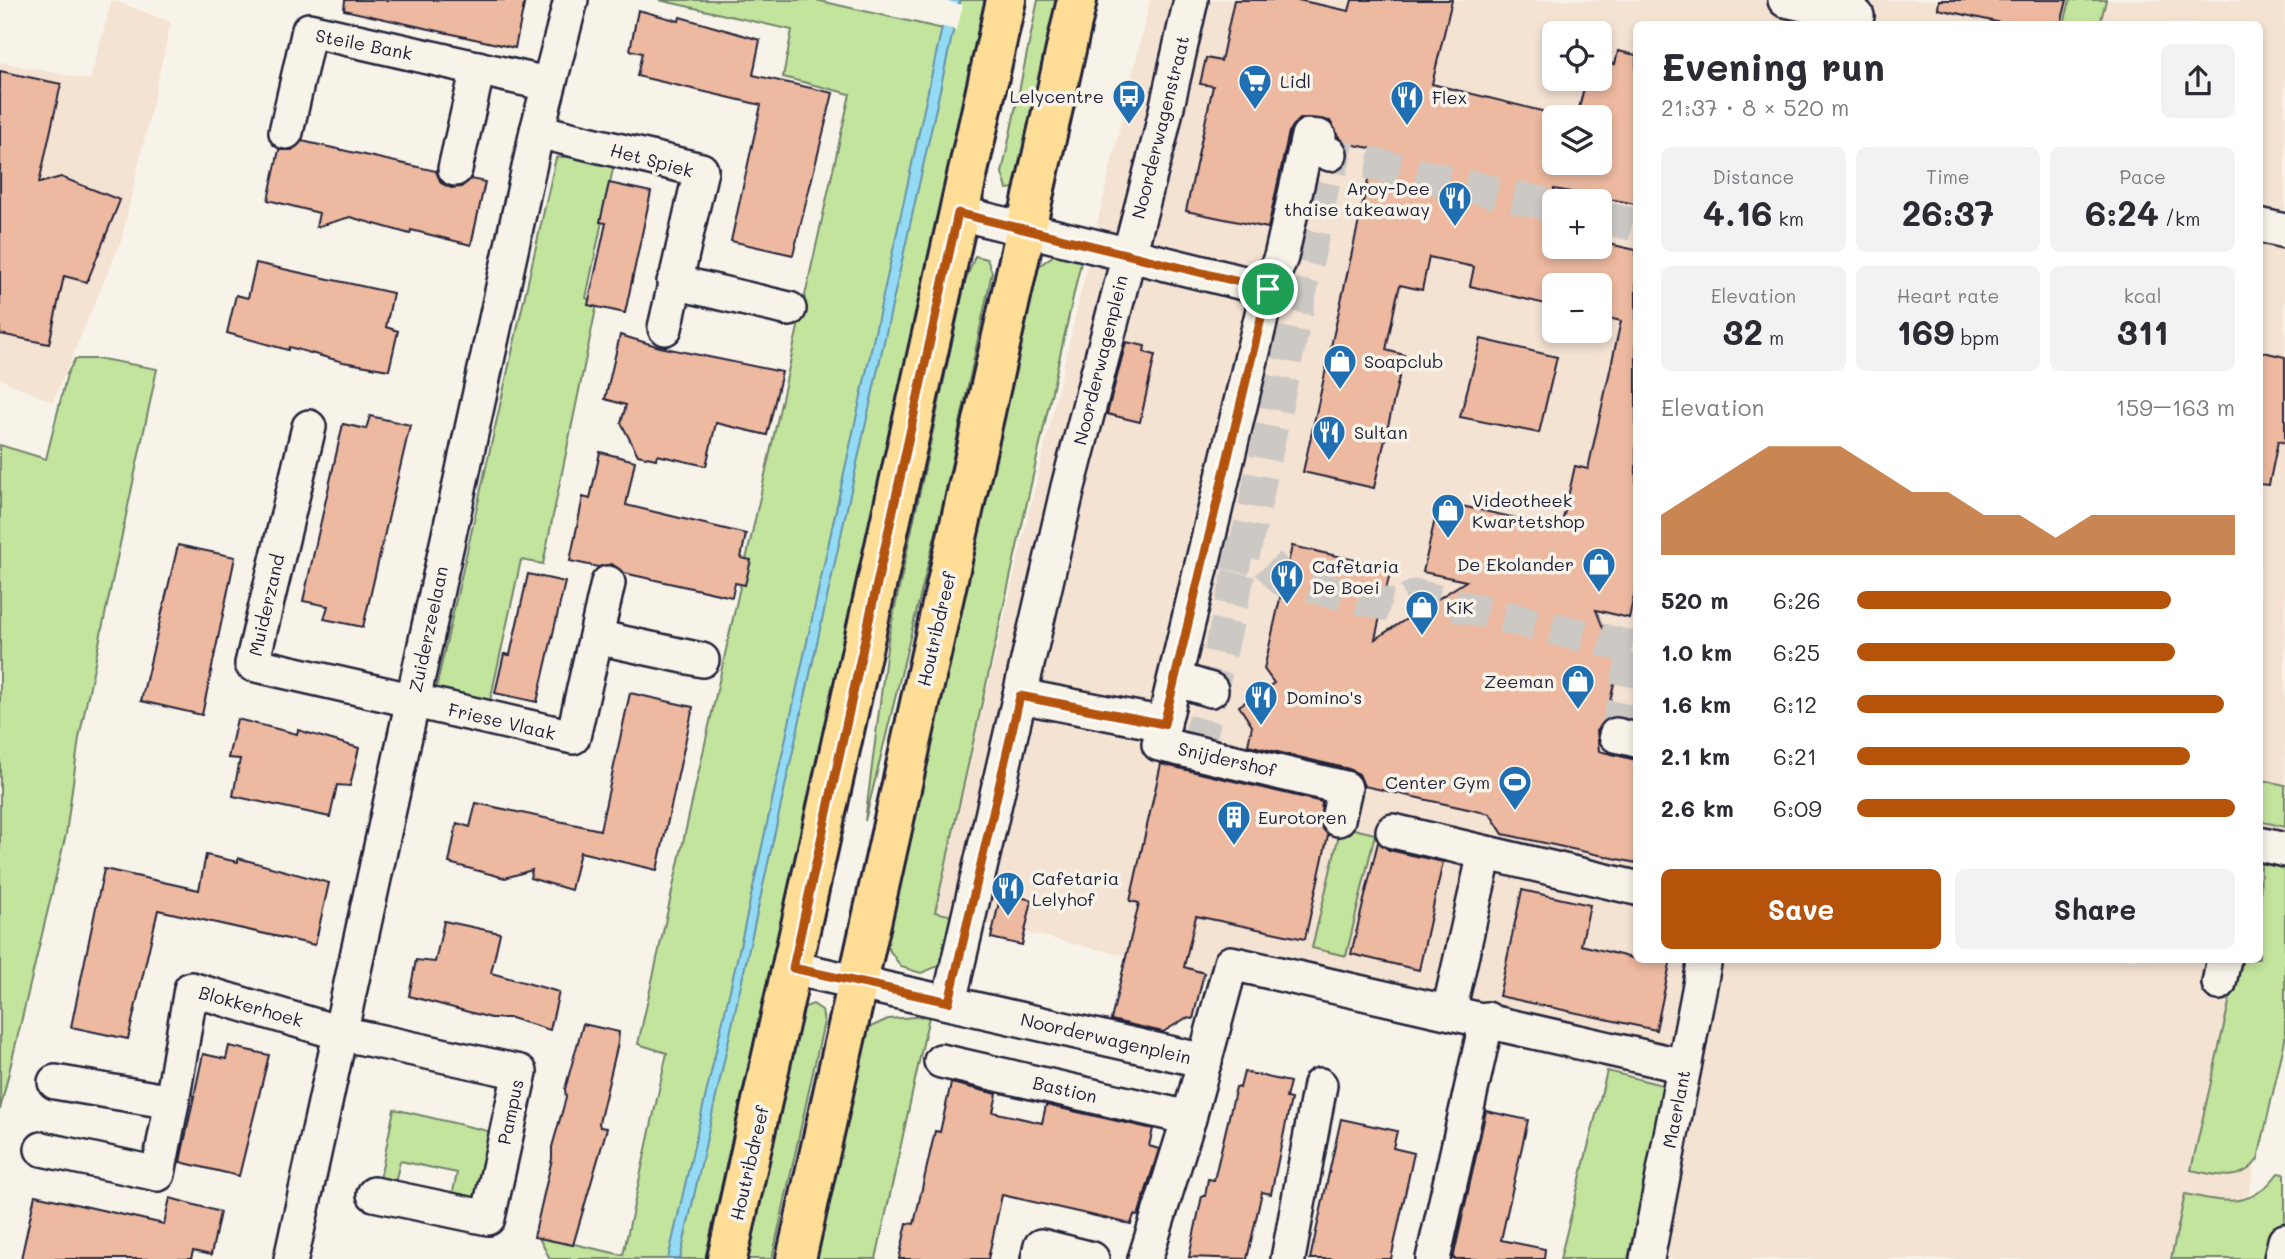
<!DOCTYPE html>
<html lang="en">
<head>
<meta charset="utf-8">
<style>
  :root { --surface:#fff; --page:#f2f2f3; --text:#2b2b33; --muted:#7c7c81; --accent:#b45309 }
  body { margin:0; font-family:Mali,sans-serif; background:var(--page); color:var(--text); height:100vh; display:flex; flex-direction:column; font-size:26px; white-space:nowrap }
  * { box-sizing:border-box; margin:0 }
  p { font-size:23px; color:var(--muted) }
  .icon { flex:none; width:38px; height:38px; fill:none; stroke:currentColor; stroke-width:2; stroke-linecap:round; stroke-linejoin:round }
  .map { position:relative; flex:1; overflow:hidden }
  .details { position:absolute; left:1633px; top:21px; width:630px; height:942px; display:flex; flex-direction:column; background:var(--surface); border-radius:10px; box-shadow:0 4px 10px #0003 }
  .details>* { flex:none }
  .buttons { position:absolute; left:1542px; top:21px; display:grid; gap:14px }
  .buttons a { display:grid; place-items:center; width:70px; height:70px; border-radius:10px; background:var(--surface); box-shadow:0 4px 10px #0003; font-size:35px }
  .pin { position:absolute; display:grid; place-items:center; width:60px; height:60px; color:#fff; margin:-30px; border:4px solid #fff; border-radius:50%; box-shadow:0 2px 7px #0007 }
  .round { display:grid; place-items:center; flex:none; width:74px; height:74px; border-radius:10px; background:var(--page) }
  .overview { display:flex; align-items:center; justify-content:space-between; height:119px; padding:0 28px }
  h1 { font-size:38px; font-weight:700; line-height:52px }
  .figures { display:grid; grid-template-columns:repeat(3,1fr); gap:10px; height:119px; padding:7px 28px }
  .figures div { display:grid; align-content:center; border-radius:10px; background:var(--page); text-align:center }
  .figures b { font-size:35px; font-weight:700 }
  .figures small { font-size:19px; font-weight:400 }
  .figures p { font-size:19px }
  .chart { height:196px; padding:14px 28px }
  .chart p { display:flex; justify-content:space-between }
  .chart svg { width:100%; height:126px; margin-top:7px; fill:var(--accent); opacity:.7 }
  .action { display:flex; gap:14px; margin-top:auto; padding:14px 28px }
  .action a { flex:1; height:80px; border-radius:10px; background:var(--accent); color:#fff; font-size:28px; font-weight:700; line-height:80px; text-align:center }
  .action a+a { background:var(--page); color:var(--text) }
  ul { padding:0 28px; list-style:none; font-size:23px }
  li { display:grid; grid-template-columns:112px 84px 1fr; align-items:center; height:52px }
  li i { height:18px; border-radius:9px; background:var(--accent) }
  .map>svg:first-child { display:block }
  .built { fill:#f4e2d2; fill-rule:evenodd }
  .green { fill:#c3e49d; stroke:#72836c; stroke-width:2 }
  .water { fill:#93dbf4; stroke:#6691aa; stroke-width:2 }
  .pier { fill:#f7f3e8 }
  .building { fill:#edb9a0; stroke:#22223b; stroke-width:2 }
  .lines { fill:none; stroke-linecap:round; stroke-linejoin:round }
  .minor-tunnel { stroke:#ccc9c5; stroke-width:33; stroke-dasharray:33 17; stroke-linecap:butt }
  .minor-casing { stroke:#22223b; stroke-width:38 }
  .major-casing { stroke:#22223b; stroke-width:44 }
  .minor { stroke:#f7f3e8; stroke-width:33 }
  .major { stroke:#fedd96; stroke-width:38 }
  .route-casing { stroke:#fff; stroke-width:14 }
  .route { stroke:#b45309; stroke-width:9 }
  .labels { text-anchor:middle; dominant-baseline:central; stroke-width:7; stroke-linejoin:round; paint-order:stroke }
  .street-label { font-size:18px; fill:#22223b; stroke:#f7f3e8 }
  .poi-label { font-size:18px; fill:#22223b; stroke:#f7f3e8; text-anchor:start }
</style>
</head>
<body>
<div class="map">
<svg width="2285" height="1259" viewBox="0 0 2285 1259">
  <rect width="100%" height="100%" fill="#f7f3e8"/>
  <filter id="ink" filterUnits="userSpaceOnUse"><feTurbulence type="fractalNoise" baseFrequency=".0143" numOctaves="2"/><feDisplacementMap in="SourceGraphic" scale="14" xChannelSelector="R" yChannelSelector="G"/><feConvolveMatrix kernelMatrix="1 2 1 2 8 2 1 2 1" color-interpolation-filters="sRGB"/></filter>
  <g filter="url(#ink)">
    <!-- built -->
    <g class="built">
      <polygon points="112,0 171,22 121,241 53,402 0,379 0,62 90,80"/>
      <path d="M 1150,0 L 2285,0 L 2285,1013 L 2236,1259 L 1629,1259 L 1669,1084 L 935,911 ZM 1636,24 L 2259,24 L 2259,959 L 1636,959 ZM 1554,33 L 1600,33 L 1600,79 L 1554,79 ZM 1554,117 L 1600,117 L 1600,163 L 1554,163 ZM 1554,201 L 1600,201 L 1600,247 L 1554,247 ZM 1554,285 L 1600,285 L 1600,331 L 1554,331 Z"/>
    </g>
    <!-- green -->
    <g class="green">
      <polygon points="659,0 816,0 952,31 959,0 989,0 705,1259 550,1259 538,1236 623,1255 667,1053 638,1044 850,94 783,77 792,30"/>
      <polygon points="1038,0 1061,0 1016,188 1007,189 1002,173"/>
      <polygon points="2070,0 2106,0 2100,24 2064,24"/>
      <polygon points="576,155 614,164 586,298 597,304 543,564 521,560 487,715 434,697 556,158"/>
      <polygon points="1061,250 1083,253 935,912 949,915 958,935 946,963 921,973 901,967 886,945 1032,285 1039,266"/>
      <polygon points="975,256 987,259 992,272 945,495 865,821 888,640 965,282"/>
      <polygon points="75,359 102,359 157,369 79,738 66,834 0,1110 0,445 46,459 67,374"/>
      <polygon points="2259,779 2285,785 2285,827 2259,821"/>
      <polygon points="1341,826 1375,834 1346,956 1312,948"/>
      <path d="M 2261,863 L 2285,869 L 2285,1040 L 2258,1159 C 2241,1184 2216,1175 2191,1170 L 2239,959 L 2259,959 Z"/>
      <polygon points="813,1004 822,1010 824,1022 772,1259 745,1259 802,1008"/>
      <polygon points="929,1016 876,1259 814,1259 866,1029 888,1019"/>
      <polygon points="1607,1071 1666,1086 1628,1259 1560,1259"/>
      <polygon points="394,1109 492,1132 478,1196 470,1205 451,1201 457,1173 400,1161 394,1188 379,1184"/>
      <path d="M 2278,1173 L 2285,1174 L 2285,1217 L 2276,1259 L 2171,1259 L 2185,1194 C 2225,1202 2251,1210 2278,1173 Z"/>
    </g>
    <!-- water -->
    <polygon class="water" points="948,0 960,0 680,1259 668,1259 741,942"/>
    <!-- pier -->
    <polygon class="pier" points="944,1 963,5 957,30 938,26"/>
    <!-- building -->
    <g class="building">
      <polygon points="345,0 525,0 515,48 344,10"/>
      <polygon points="1234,0 1298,0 1349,11 1352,0 1452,0 1432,84 1554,114 1554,163 1600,163 1600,117 1577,117 1586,79 1600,79 1600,61 1615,64 1618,51 1636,55 1636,204 1554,189 1554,247 1600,247 1600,242 1636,250 1636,587 1629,618 1596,610 1618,666 1606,719 1597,731 1599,751 1636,760 1636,863 1503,834 1490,814 1364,786 1359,774 1349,769 1248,745 1252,726 1239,706 1274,683 1264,669 1292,546 1391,568 1375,639 1466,581 1423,572 1439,501 1561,528 1575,466 1588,469 1621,321 1600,316 1600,285 1554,285 1554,306 1470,286 1474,267 1429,257 1422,290 1400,285 1396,301 1386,350 1404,355 1374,488 1303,472 1375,149 1345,143 1338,136 1330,121 1301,118 1289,132 1268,228 1186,211 1213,86 1200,84 1206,58 1221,61"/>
      <polygon points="1939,0 2067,0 2061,24 2006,24 1938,9"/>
      <polygon points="638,10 679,21 680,17 760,40 753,75 833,93 793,255 731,241 761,105 637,76 642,53 630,50"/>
      <polygon points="0,71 61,84 39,183 61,177 120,200 87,282 64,276 49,344 0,334"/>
      <polygon points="302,141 436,171 441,183 451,188 461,187 471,179 485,182 471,245 411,230 410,234 350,217 316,227 319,213 268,200 279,150 292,150"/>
      <polygon points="609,183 651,192 625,313 588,305 606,223 600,222"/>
      <polygon points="256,263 393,293 386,327 398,331 389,370 343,362 289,347 288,350 227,333 236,295 248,298"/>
      <polygon points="620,335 660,347 782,372 767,435 716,423 706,466 657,455 656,459 638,455 621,423 626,405 605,399"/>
      <polygon points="1481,339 1557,357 1539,433 1460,417"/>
      <polygon points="1126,342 1145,346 1144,352 1155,355 1140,422 1107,414"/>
      <polygon points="2259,351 2285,357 2285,443 2278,441 2269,485 2259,484"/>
      <polygon points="370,416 410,425 363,627 324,619 328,606 303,601 343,424 366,429"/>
      <polygon points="600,452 635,461 626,505 746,534 741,558 751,560 745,585 735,583 732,597 624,573 612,564 598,567 570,561 583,497 590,499"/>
      <polygon points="178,545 235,557 202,715 141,701"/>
      <polygon points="528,574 565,582 537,702 495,693 504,654 510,655"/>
      <polygon points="630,693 693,707 657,870 580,852 571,890 530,878 532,870 505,878 449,863 457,823 470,827 476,803 600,830"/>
      <polygon points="237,719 297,734 298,730 359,748 350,786 337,785 330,817 233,796 240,759 228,758"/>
      <polygon points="1161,764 1322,802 1320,824 1328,835 1305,939 1196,916 1184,967 1204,973 1193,1019 1186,1018 1163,1032 1111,1020 1139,903 1130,901"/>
      <polygon points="1378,842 1389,850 1443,862 1419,970 1351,954"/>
      <polygon points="206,855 238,862 238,858 329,883 315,945 158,910 128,1039 71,1027 104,869 199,890"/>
      <polygon points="1522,890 1590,905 1581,945 1636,959 1671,959 1656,1030 1499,996"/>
      <polygon points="1001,893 1032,900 1022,945 991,938"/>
      <polygon points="444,921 500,933 491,973 559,992 550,1030 511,1018 491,1018 409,996 416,960 435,962"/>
      <polygon points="583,1024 619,1032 618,1043 599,1123 600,1127 607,1128 573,1245 534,1237 552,1159 552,1147 566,1098 565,1089"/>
      <polygon points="229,1046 269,1055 239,1176 180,1162 203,1054 226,1059"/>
      <polygon points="1244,1072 1290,1082 1286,1098 1291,1099 1271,1194 1262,1192 1247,1259 1189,1257 1202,1196 1205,1196 1208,1179 1214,1180 1236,1087 1240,1088"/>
      <polygon points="951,1083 997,1094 993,1112 1042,1123 1046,1105 1153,1129 1149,1146 1159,1149 1138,1216 1134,1215 1131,1224 1002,1195 988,1259 899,1259 907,1223 914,1224 935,1131 940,1132"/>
      <polygon points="1486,1111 1528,1120 1501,1240 1545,1249 1544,1259 1453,1259"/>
      <polygon points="1341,1119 1397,1131 1393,1148 1414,1153 1391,1259 1310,1259"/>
      <polygon points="35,1195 164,1224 170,1198 220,1212 211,1255 193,1251 191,1259 21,1259"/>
    </g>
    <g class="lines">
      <!-- minor-tunnel -->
      <g class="minor-tunnel">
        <polyline points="1600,217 1636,225"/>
        <polyline points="1220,551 1266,561 1283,580 1393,606 1417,596 1635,648"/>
        <polyline points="1616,735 1636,641"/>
        <polyline points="1197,751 1253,514 1330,154 1554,206"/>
      </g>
      <defs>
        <g id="minor">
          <polyline points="1785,0 1857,16"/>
          <polyline points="537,131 701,170 665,328"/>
          <polyline points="286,132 309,30 547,84"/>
          <polyline points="1330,154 1317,148 1319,137 1308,136 1281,257 1268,289 1159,744 1345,788 1338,819"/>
          <polyline points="455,169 478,68"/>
          <polyline points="959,213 1268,289"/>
          <polyline points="2259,225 2285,231"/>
          <polyline points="674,282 789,309"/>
          <polyline points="309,427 252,664 573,737 608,583"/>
          <polyline points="596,637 702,660"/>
          <polyline points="1175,679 1211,690"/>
          <polyline points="1020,696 1164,724"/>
          <polyline points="1616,735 1636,740"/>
          <polyline points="1393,831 1636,888"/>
          <polyline points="2259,844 2285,850"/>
          <polyline points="793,968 1205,1061"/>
          <polyline points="2219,983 2224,959"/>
          <polyline points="949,1002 1068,487 1160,137 1191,0"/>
          <polyline points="1449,1011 1485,853"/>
          <polyline points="941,1061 1189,1118"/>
          <polyline points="172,1102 191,989 340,1033 520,1072 488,1218 374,1194"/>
          <polyline points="42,1149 158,1174 172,1102 55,1082"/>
          <polyline points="291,1259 537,131 571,0"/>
          <polyline points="1038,1259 1041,1246 1092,1259"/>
          <polyline points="1145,1259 1189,1118 1231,963 1684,1066"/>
          <polyline points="1288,1259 1320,1085"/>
          <polyline points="1433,1259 1487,1019"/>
          <polyline points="1647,1259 1705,959"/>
          <polyline points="2281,1259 2285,1241"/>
        </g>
        <g id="major">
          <polyline points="727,1259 1006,0"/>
          <polyline points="796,1259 1077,0"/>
        </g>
      </defs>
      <!-- minor casing -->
      <use href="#minor" class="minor-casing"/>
      <!-- major casing -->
      <use href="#major" class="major-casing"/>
      <!-- minor -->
      <use href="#minor" class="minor"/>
      <!-- major -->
      <use href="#major" class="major"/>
    </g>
  </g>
  <g class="lines" filter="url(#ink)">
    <defs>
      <polygon id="route" points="958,213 1268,289 1164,724 1020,696 949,1002 793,968"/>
    </defs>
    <!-- route casing -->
    <use href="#route" class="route-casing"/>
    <!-- route -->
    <use href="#route" class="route"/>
  </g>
  <!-- icons -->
  <defs>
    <symbol id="supermarket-pin" viewBox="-11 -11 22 30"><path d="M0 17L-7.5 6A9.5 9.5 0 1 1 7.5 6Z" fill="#1f6fb2" stroke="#f7f3e8"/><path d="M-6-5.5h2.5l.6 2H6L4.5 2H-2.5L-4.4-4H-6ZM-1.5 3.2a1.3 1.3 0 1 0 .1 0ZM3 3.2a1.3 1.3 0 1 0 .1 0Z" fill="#fff"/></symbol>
    <symbol id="bus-pin" viewBox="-11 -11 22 30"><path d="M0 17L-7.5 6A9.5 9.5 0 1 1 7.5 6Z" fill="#1f6fb2" stroke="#f7f3e8"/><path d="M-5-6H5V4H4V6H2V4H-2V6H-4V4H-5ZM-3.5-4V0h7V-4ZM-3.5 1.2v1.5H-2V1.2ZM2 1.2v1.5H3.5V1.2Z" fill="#fff"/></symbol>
    <symbol id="restaurant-pin" viewBox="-11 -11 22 30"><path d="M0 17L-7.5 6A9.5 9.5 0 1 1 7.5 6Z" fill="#1f6fb2" stroke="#f7f3e8"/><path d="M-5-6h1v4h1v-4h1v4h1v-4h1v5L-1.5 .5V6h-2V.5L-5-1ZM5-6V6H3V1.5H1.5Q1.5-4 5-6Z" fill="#fff"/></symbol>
    <symbol id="shop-pin" viewBox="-11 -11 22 30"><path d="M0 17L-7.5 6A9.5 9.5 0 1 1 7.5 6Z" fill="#1f6fb2" stroke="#f7f3e8"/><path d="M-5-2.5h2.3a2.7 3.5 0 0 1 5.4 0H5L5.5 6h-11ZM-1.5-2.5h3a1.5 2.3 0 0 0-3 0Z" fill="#fff"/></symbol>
    <symbol id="stadium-pin" viewBox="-11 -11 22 30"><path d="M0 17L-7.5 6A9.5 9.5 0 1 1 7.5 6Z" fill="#1f6fb2" stroke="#f7f3e8"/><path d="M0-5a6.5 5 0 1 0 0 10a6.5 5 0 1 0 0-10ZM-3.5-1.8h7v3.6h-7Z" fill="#fff"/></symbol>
    <symbol id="building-pin" viewBox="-11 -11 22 30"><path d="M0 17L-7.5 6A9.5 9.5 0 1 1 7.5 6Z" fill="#1f6fb2" stroke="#f7f3e8"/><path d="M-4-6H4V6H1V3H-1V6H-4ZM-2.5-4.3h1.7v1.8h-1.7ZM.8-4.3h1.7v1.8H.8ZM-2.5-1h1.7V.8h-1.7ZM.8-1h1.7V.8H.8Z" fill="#fff"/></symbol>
  </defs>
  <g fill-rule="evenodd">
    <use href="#supermarket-pin" x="1236" y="62" width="38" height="52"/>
    <use href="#bus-pin" x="1110" y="77" width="38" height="52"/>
    <use href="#restaurant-pin" x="1388" y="78" width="38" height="52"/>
    <use href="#restaurant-pin" x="1436" y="179" width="38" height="52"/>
    <use href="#shop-pin" x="1321" y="342" width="38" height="52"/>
    <use href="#restaurant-pin" x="1310" y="413" width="38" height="52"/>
    <use href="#shop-pin" x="1429" y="491" width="38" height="52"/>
    <use href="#shop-pin" x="1580" y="545" width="38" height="52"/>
    <use href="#restaurant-pin" x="1268" y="557" width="38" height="52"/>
    <use href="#shop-pin" x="1403" y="588" width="38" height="52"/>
    <use href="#shop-pin" x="1559" y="662" width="38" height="52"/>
    <use href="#restaurant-pin" x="1242" y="678" width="38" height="52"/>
    <use href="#stadium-pin" x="1496" y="763" width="38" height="52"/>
    <use href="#building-pin" x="1215" y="798" width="38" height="52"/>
    <use href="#restaurant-pin" x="989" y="869" width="38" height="52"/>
  </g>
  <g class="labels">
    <!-- street labels -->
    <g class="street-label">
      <text transform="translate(364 44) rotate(11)">Steile Bank</text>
      <text transform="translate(1160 127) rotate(-76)">Noorderwagenstraat</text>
      <text transform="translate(652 160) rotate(15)">Het Spiek</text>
      <text transform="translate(1100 360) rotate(-76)">Noorderwagenplein</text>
      <text transform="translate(266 605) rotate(-77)">Muiderzand</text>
      <text transform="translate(428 629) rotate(-78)">Zuiderzeelaan</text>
      <text transform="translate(936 629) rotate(-77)">Houtribdreef</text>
      <text transform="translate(502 721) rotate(13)">Friese Vlaak</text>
      <text transform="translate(1227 759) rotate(13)">Snijdershof</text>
      <text transform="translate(251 1006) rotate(16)">Blokkerhoek</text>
      <text transform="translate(1106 1038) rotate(13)">Noorderwagenplein</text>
      <text transform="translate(1065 1089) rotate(13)">Bastion</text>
      <text transform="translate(1676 1109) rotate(-79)">Maerlant</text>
      <text transform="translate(510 1112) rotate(-78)">Pampus</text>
      <text transform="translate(749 1163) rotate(-77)">Houtribdreef</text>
    </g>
    <!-- poi labels -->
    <g class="poi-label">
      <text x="1280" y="81">Lidl</text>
      <text x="1104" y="96" text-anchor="end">Lelycentre</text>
      <text x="1432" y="97">Flex</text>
      <text x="1430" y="188" text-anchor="end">Aroy-Dee<tspan x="1430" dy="21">thaise takeaway</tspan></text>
      <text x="1364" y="361">Soapclub</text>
      <text x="1354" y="432">Sultan</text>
      <text x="1472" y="500">Videotheek<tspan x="1472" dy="21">Kwartetshop</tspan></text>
      <text x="1574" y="564" text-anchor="end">De Ekolander</text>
      <text x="1312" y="566">Cafetaria<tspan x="1312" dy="21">De Boei</tspan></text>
      <text x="1446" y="607">KiK</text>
      <text x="1554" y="681" text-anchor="end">Zeeman</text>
      <text x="1286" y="697">Domino's</text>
      <text x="1490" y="782" text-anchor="end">Center Gym</text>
      <text x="1258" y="817">Eurotoren</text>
      <text x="1032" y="878">Cafetaria<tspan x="1032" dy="21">Lelyhof</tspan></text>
    </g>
  </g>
</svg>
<div class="buttons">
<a><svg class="icon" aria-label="locate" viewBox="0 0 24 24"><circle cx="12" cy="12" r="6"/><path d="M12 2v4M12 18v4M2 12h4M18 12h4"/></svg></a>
<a><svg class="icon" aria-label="layers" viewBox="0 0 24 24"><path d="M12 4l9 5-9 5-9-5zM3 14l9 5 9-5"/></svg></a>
<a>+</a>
<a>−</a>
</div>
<div class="pin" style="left:1268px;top:289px;background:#1e9e55"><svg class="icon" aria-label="arrive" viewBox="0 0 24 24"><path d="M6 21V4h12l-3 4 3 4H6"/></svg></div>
<section class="details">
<div class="overview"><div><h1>Evening run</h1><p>21:37 · 8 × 520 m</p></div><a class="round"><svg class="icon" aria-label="share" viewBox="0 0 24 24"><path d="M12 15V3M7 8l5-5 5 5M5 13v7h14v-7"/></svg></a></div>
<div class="figures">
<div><p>Distance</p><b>4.16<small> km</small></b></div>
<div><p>Time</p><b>26:37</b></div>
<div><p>Pace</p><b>6:24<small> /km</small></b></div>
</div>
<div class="figures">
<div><p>Elevation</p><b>32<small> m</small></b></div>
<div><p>Heart rate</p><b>169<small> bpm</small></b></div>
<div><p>kcal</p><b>311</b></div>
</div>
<div class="chart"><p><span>Elevation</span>159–163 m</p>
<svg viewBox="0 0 160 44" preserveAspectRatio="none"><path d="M0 44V30L10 22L20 14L30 6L40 6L50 6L60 14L70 22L80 22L90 30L100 30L110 38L120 30L130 30L140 30L150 30L160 30V44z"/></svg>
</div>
<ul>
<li><b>520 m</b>6:26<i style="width:83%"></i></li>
<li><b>1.0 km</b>6:25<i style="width:84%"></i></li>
<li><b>1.6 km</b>6:12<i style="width:97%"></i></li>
<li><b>2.1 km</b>6:21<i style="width:88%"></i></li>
<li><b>2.6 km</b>6:09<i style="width:100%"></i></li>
</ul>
<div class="action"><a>Save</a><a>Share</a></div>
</section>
</div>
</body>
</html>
